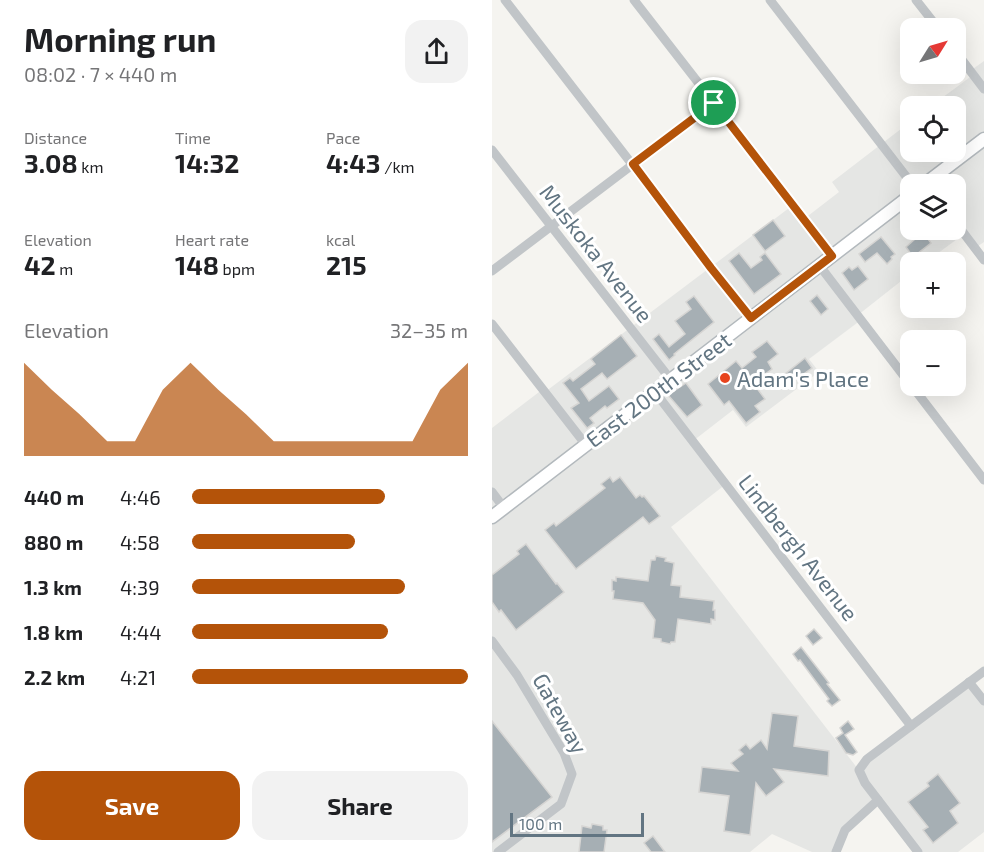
<!DOCTYPE html>
<html lang="en">
<head>
<meta charset="utf-8">
<style>
  :root { --surface:#fff; --page:#f2f2f2; --text:#202124; --muted:#757577; --accent:#b45309 }
  body { margin:0; font-family:"Exo 2",sans-serif; background:var(--page); color:var(--text); height:100vh; display:flex; flex-direction:column; font-size:22px; white-space:nowrap }
  * { box-sizing:border-box; margin:0 }
  p { font-size:20px; color:var(--muted) }
  .icon { flex:none; width:33px; height:33px; fill:none; stroke:currentColor; stroke-width:2; stroke-linecap:round; stroke-linejoin:round }
  .map { position:relative; flex:1; overflow:hidden }
  .drawer { display:flex; flex-direction:column; background:var(--surface); width:492px }
  .drawer>* { flex:none }
  .needle { width:39px; rotate:53deg }
  .buttons { position:absolute; left:408px; top:18px; display:grid; gap:12px }
  .buttons a { display:grid; place-items:center; width:66px; height:66px; border-radius:12px; background:var(--surface); box-shadow:0 6px 24px #0002; font-size:30px }
  .scale { position:absolute; left:18px; bottom:15px; width:134px; box-sizing:border-box; padding-left:6px; border:3px solid #627582; border-top:0; font-size:16px; line-height:21px; white-space:nowrap; color:#627582; -webkit-text-stroke:4px #fff; paint-order:stroke }
  .pin { position:absolute; display:grid; place-items:center; width:51px; height:51px; color:#fff; margin:-26px; border:3px solid #fff; border-radius:50%; box-shadow:0 2px 6px #0007 }
  .round { display:grid; place-items:center; flex:none; width:63px; height:63px; border-radius:18px; background:var(--page) }
  .summary { display:flex; align-items:center; justify-content:space-between; height:102px; padding:0 24px }
  h1 { font-size:33px; font-weight:700; line-height:45px }
  .stats { display:grid; grid-template-columns:repeat(3,1fr); gap:9px; height:102px; padding:6px 24px }
  .stats div { display:grid; align-content:center }
  .stats b { font-size:26px; font-weight:700 }
  .stats small { font-size:16px; font-weight:400 }
  .stats p { font-size:16px }
  .chart { height:168px; padding:12px 24px }
  .chart p { display:flex; justify-content:space-between }
  .chart svg { width:100%; height:108px; margin-top:6px; fill:var(--accent); opacity:.7 }
  .button { display:flex; gap:12px; margin-top:auto; padding:12px 24px }
  .button a { flex:1; height:69px; border-radius:18px; background:var(--accent); color:#fff; font-size:24px; font-weight:700; line-height:69px; text-align:center }
  .button a+a { background:var(--page); color:var(--text) }
  ul { padding:0 24px; list-style:none; font-size:20px }
  li { display:grid; grid-template-columns:96px 72px 1fr; align-items:center; height:45px }
  li i { height:15px; border-radius:8px; background:var(--accent) }
  main { display:flex; flex:1; min-height:0 }
  .map>svg:first-child { display:block }
  .built { fill:#e5e6e4; fill-rule:evenodd }
  .building { fill:#a6afb4; stroke:#d6d5d3; stroke-width:1.5 }
  .lines { fill:none; stroke-linecap:round; stroke-linejoin:round }
  .secondary-casing { stroke:#b3b9bd; stroke-width:15 }
  .street { stroke:#c1c5c8; stroke-width:9 }
  .secondary { stroke:#fff; stroke-width:12 }
  .route-casing { stroke:#fff; stroke-width:12 }
  .route { stroke:#b45309; stroke-width:8 }
  .poi-dot { fill:#e7431d; stroke:#fff; stroke-width:2 }
  .labels { text-anchor:middle; dominant-baseline:central; stroke-width:6; stroke-linejoin:round; paint-order:stroke }
  .street-label { font-size:22px; fill:#627582; stroke:#fff }
  .poi-label { font-size:22px; fill:#627582; stroke:#fff; text-anchor:start }
</style>
</head>
<body>
<main>
<section class="drawer">
<div class="summary"><div><h1>Morning run</h1><p>08:02 · 7 × 440 m</p></div><a class="round"><svg class="icon" aria-label="share" viewBox="0 0 24 24"><path d="M12 15V3M7 8l5-5 5 5M5 13v7h14v-7"/></svg></a></div>
<div class="stats">
<div><p>Distance</p><b>3.08<small> km</small></b></div>
<div><p>Time</p><b>14:32</b></div>
<div><p>Pace</p><b>4:43<small> /km</small></b></div>
</div>
<div class="stats">
<div><p>Elevation</p><b>42<small> m</small></b></div>
<div><p>Heart rate</p><b>148<small> bpm</small></b></div>
<div><p>kcal</p><b>215</b></div>
</div>
<div class="chart"><p><span>Elevation</span>32–35 m</p>
<svg viewBox="0 0 160 44" preserveAspectRatio="none"><path d="M0 44V6L10 17L20 27L30 38L40 38L50 17L60 6L70 17L80 27L90 38L100 38L110 38L120 38L130 38L140 38L150 17L160 6V44z"/></svg>
</div>
<ul>
<li><b>440 m</b>4:46<i style="width:70%"></i></li>
<li><b>880 m</b>4:58<i style="width:59%"></i></li>
<li><b>1.3 km</b>4:39<i style="width:77%"></i></li>
<li><b>1.8 km</b>4:44<i style="width:71%"></i></li>
<li><b>2.2 km</b>4:21<i style="width:100%"></i></li>
</ul>
<div class="button"><a>Save</a><a>Share</a></div>
</section>
<div class="map">
<svg width="492" height="852" viewBox="0 0 492 852">
  <rect width="100%" height="100%" fill="#f5f4f0"/>
  <!-- built -->
  <path class="built" d="M 492,61 L 492,242 L 483,248 L 472,234 L 434,262 L 418,262 L 418,274 L 366,315 L 369,320 L 317,359 L 327,372 L 254,427 L 241,410 L 201,441 L 234,484 L 179,527 L 366,769 L 477,682 L 492,701 L 492,832 L 466,852 L 426,852 L 386,800 L 353,830 L 344,852 L 320,852 L 280,834 L 258,852 L 0,852 L 0,428 L 51,389 L 53,392 L 301,205 L 312,219 L 347,192 L 340,182 L 418,122 L 418,152 L 464,152 L 464,106 L 439,106 L 481,75 L 478,71 ZM 418,184 L 464,184 L 464,230 L 418,230 Z"/>
  <!-- building -->
  <g class="building">
    <polygon points="281,220 293,236 273,251 261,235"/>
    <polygon points="431,232 439,243 421,257 414,247"/>
    <polygon points="389,237 403,254 399,257 400,259 395,264 385,253 373,262 367,254"/>
    <polygon points="247,253 259,268 270,260 268,257 273,253 289,274 262,294 237,261"/>
    <polygon points="366,266 376,279 362,290 350,273 357,267 360,270"/>
    <polygon points="325,295 336,309 329,315 318,301"/>
    <polygon points="202,296 222,322 182,354 183,355 177,360 161,339 167,334 177,347 193,334 183,321 199,309 194,302"/>
    <polygon points="129,335 145,356 115,379 110,373 89,389 97,401 117,386 127,399 115,408 113,406 98,418 102,423 95,428 79,408 87,403 71,383 78,378 81,381 103,364 99,359"/>
    <polygon points="275,341 286,354 276,362 280,369 261,383 273,399 263,406 268,412 254,423 237,401 232,405 216,384 244,361 250,368 264,357 260,352"/>
    <polygon points="313,358 320,368 299,383 293,374"/>
    <polygon points="194,383 210,405 195,417 176,395"/>
    <polygon points="118,477 121,482 128,477 144,498 148,495 150,497 152,496 168,516 157,524 151,517 84,569 53,530 62,523 64,526 113,488 109,484"/>
    <polygon points="34,544 64,584 65,583 72,592 24,630 9,610 7,612 0,602 0,575 27,554 25,551"/>
    <polygon points="164,556 174,558 173,561 182,563 179,585 189,586 188,597 222,601 221,610 223,610 223,620 219,619 219,624 186,619 183,642 179,642 178,644 169,642 169,639 161,638 163,620 151,603 121,599 122,591 120,591 120,580 124,581 124,577 156,581 159,560 163,560"/>
    <polygon points="322,629 330,638 321,645 314,636"/>
    <polygon points="309,647 337,683 335,684 348,700 340,706 335,701 337,699 322,679 308,660 306,661 301,654"/>
    <polygon points="280,713 306,716 302,746 337,751 336,776 282,769 292,782 274,796 264,783 258,835 232,831 237,796 207,792 210,767 246,771 239,763 251,754 247,750 254,744 258,749 269,740 275,749"/>
    <polygon points="0,721 60,797 0,842"/>
    <polygon points="356,721 362,729 353,735 365,752 361,755 354,753 344,738 351,733 348,728"/>
    <polygon points="446,774 468,803 458,811 466,823 441,843 431,830 436,827 416,802 437,786 435,783"/>
    <polygon points="100,824 111,826 111,830 115,830 112,852 87,852 90,826 99,828"/>
    <polygon points="161,836 173,852 159,852 152,843"/>
  </g>
  <g class="lines">
    <defs>
      <g id="secondary">
        <polyline points="433,184 492,139"/>
        <polyline points="0,517 418,196"/>
      </g>
    </defs>
    <!-- secondary casing -->
    <use href="#secondary" class="secondary-casing"/>
    <!-- street -->
    <g class="street">
      <polyline points="13,0 259,318"/>
      <polyline points="142,0 341,256"/>
      <polyline points="278,0 420,184"/>
      <polyline points="424,0 446,28"/>
      <polyline points="464,52 492,89"/>
      <polyline points="0,150 179,380"/>
      <polyline points="464,223 492,260"/>
      <polyline points="327,265 418,384"/>
      <polyline points="0,271 222,103"/>
      <polyline points="0,324 94,445"/>
      <polyline points="420,386 492,480"/>
      <polyline points="163,392 419,726"/>
      <polyline points="0,492 12,508"/>
      <polyline points="0,641 25,675 72,753 80,774 69,804 6,852"/>
      <polyline points="477,682 492,701"/>
      <polyline points="344,852 353,830 386,800"/>
      <polyline points="426,852 373,783 367,770 375,759 492,671"/>
    </g>
    <!-- secondary -->
    <use href="#secondary" class="secondary"/>
  </g>
  <g class="lines">
    <defs>
      <polygon id="route" points="222,103 340,256 259,318 219,268 141,164"/>
    </defs>
    <!-- route casing -->
    <use href="#route" class="route-casing"/>
    <!-- route -->
    <use href="#route" class="route"/>
  </g>
  <!-- markers -->
  <circle class="poi-dot" cx="233" cy="378" r="6"/>
  <g class="labels">
    <!-- street labels -->
    <g class="street-label">
      <text transform="translate(105 253) rotate(52)">Muskoka Avenue</text>
      <text transform="translate(166 389) rotate(-37)">East 200th Street</text>
      <text transform="translate(307 547) rotate(52)">Lindbergh Avenue</text>
      <text transform="translate(69 713) rotate(61)">Gateway</text>
    </g>
    <!-- poi labels -->
    <g class="poi-label">
      <text x="245" y="378">Adam's Place</text>
    </g>
  </g>
</svg>
<div class="buttons">
<a><svg class="needle" viewBox="-14 -14 28 28"><path d="M0-13l5 13h-10z" fill="#e53935"/><path d="M0 13l5-13h-10z" fill="#757577"/></svg></a>
<a><svg class="icon" aria-label="locate" viewBox="0 0 24 24"><circle cx="12" cy="12" r="6"/><path d="M12 2v4M12 18v4M2 12h4M18 12h4"/></svg></a>
<a><svg class="icon" aria-label="layers" viewBox="0 0 24 24"><path d="M12 4l9 5-9 5-9-5zM3 14l9 5 9-5"/></svg></a>
<a>+</a>
<a>−</a>
</div>
<div class="scale">100 m</div>
<div class="pin" style="left:222px;top:103px;background:#1e9e55"><svg class="icon" aria-label="arrive" viewBox="0 0 24 24"><path d="M6 21V4h12l-3 4 3 4H6"/></svg></div>
</div>
</main>
</body>
</html>
